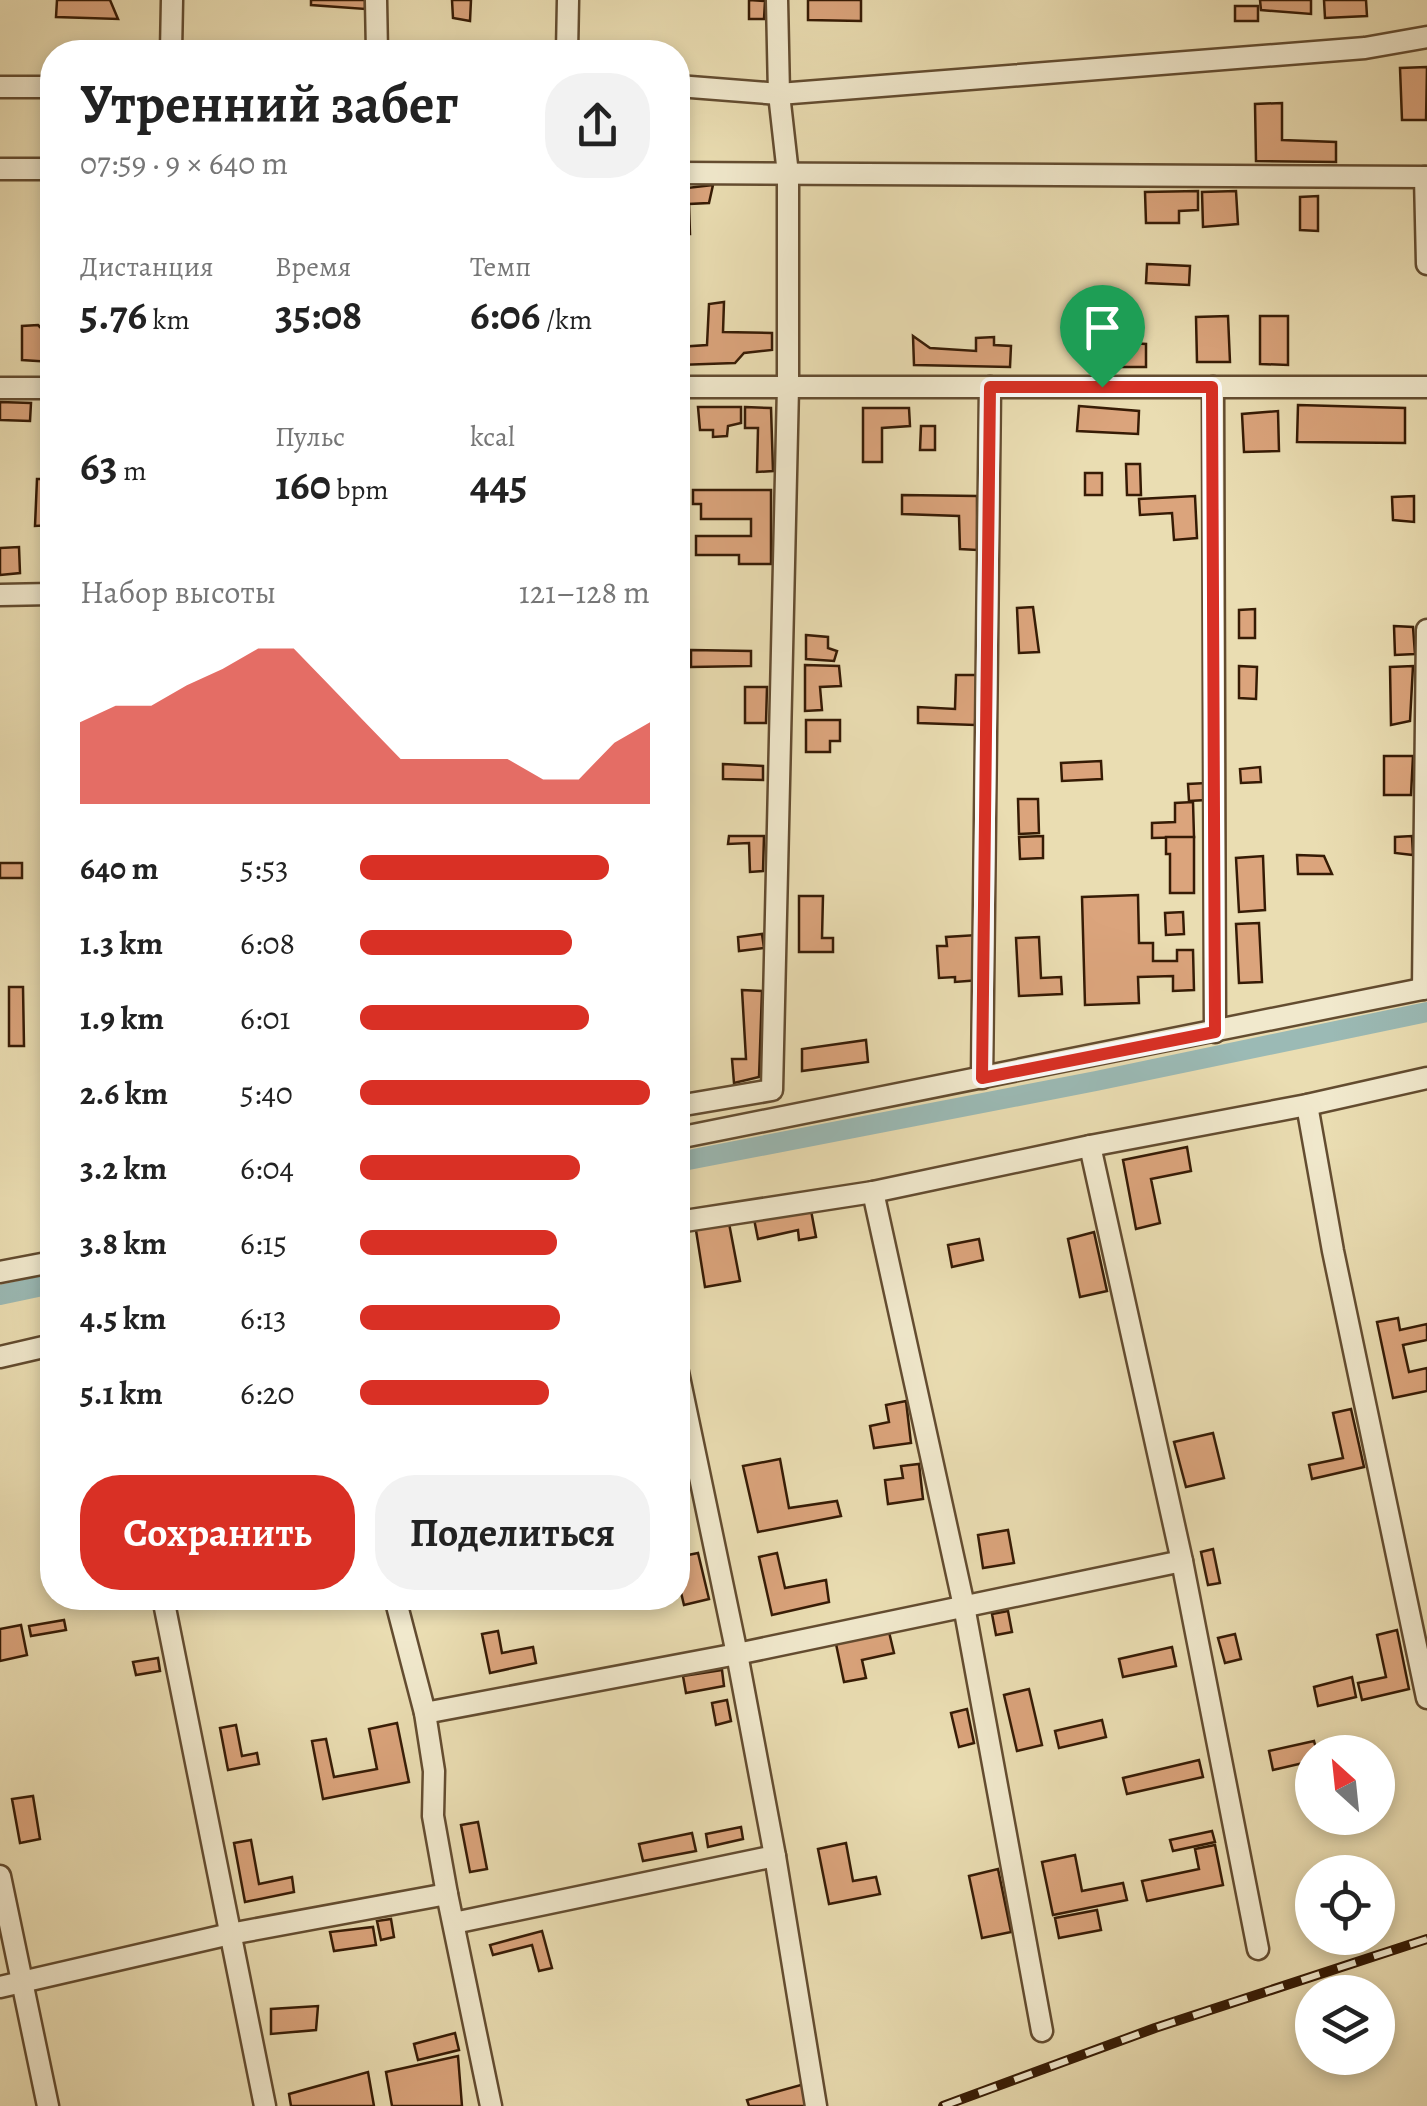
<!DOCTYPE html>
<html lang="ru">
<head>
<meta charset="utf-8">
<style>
  :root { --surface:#fff; --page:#f2f2f2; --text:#222; --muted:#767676; --accent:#d93025 }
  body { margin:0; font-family:Alegreya,serif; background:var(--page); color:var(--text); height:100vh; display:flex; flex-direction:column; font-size:38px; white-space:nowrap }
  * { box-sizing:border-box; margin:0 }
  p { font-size:32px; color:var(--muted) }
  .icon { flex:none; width:55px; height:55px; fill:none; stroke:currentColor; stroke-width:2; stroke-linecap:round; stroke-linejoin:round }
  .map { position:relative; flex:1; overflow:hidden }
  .drawer { position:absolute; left:40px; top:40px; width:650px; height:1570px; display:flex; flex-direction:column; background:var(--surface); border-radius:40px; box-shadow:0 5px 15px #0003 }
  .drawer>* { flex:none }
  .needle { width:65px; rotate:333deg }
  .controls { position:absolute; left:1295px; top:1735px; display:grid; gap:20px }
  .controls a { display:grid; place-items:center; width:100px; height:100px; border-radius:50%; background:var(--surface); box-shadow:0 5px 15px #0003; font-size:50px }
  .pin { position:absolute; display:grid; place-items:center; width:85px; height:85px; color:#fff; margin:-102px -42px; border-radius:50% 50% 50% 0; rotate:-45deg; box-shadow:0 0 10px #0007 }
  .pin .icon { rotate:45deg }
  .round { display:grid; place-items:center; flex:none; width:105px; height:105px; border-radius:40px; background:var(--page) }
  .head { display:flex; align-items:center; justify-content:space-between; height:170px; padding:0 40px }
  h1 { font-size:55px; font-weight:600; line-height:75px }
  .stats { display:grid; grid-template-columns:repeat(3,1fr); gap:15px; height:170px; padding:10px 40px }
  .stats div { display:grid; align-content:center }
  .stats b { font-size:42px; font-weight:600 }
  .stats small { font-size:28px; font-weight:400 }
  .stats p { font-size:28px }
  .chart { height:280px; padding:20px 40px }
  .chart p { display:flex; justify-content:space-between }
  .chart svg { width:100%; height:180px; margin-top:10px; fill:var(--accent); opacity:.7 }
  .cta { display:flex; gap:20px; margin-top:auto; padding:20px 40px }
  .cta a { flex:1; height:115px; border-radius:40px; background:var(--accent); color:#fff; font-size:40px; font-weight:600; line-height:115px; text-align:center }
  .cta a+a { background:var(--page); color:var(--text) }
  ul { padding:0 40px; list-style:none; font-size:32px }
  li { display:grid; grid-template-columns:160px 120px 1fr; align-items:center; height:75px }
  li i { height:25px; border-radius:12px; background:var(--accent) }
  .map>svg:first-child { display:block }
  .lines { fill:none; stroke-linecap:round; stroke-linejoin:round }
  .canal { stroke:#9bbab5; stroke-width:20 }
  .building { fill:#dba47c; stroke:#361b05; stroke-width:2.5 }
  .minor-casing { stroke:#634c30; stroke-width:25 }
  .minor { stroke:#f1e9cd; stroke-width:20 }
  .rail-casing { stroke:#361b05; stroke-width:10 }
  .rail { stroke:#f1e9cd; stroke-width:6; stroke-dasharray:19; stroke-linecap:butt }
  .route-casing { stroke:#fff; stroke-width:20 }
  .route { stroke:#d93025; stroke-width:12 }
</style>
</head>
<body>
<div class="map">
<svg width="1427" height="2106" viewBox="0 0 1427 2106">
  <rect width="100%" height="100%" fill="#eaddb2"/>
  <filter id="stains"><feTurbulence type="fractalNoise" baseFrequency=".002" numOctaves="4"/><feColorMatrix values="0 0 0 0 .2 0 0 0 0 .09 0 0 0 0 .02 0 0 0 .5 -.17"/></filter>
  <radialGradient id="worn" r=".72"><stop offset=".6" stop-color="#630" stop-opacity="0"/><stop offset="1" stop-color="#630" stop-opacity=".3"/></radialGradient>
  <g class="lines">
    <!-- canal -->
    <g class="canal">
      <polyline points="678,1162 1096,1081 1427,1012"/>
      <polyline points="0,1295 52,1284"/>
    </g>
  </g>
  <!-- building -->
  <g class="building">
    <polygon points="57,0 110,0 118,19 56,17"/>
    <polygon points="311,0 365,0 365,9 311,5"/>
    <polygon points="452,0 471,0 470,21 453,18"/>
    <polygon points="749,0 765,1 764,19 749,19"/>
    <polygon points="808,0 861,0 861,21 808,20"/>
    <polygon points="1260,0 1311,0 1311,14 1261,10"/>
    <polygon points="1324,0 1366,0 1367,16 1325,18"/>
    <rect x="1235" y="6" width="23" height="15"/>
    <polygon points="1427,67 1426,120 1402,120 1400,68"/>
    <polygon points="1282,103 1282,140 1336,142 1336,162 1256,161 1255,104"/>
    <polygon points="713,185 709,203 689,204 690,234 678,234 678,189"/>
    <polygon points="1198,191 1198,210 1179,211 1179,223 1146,223 1145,192"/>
    <polygon points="1236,191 1238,224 1203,227 1202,192"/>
    <polygon points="1318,196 1318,231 1300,230 1300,197"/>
    <polygon points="1147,264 1190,266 1189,285 1146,283"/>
    <polygon points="724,302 723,332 772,333 772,350 744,353 735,363 678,365 678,347 707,345 709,304"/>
    <polygon points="1228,316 1230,362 1197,362 1196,317"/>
    <polygon points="1260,316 1288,316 1288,365 1260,364"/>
    <polygon points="38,325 51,338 44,348 52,348 52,362 22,360 22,326"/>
    <polygon points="1090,335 1107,336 1107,349 1130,350 1130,343 1146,344 1146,367 1090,367"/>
    <polygon points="913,336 930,348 976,351 976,338 994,337 994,345 1011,346 1010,367 914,365"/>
    <polygon points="0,402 31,403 30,421 0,420"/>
    <polygon points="1298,405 1405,408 1405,443 1297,442"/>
    <polygon points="1079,406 1139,411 1138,434 1077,431"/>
    <polygon points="698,407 741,407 741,423 728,426 727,436 713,437 713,430 700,430"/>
    <polygon points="745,407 771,408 773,471 757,472 758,428 745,428"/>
    <polygon points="863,408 909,408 910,426 882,428 882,462 863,462"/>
    <polygon points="1278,411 1279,451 1244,452 1242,414"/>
    <polygon points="921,426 935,426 935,450 920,450"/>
    <polygon points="1126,464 1140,464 1141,495 1127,495"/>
    <rect x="1085" y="473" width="17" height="22"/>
    <polygon points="37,479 52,479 52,525 35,526"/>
    <polygon points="693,490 771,490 771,564 739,564 739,555 696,555 696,536 751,536 751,519 701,519 701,504 693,504"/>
    <polygon points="902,495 977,496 977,550 960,549 959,516 902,514"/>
    <polygon points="1195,496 1197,538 1174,540 1172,513 1140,515 1139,499"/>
    <polygon points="1414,496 1414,522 1393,520 1392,497"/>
    <polygon points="19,547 20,573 0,575 0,548"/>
    <polygon points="1033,607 1039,652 1019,653 1017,608"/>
    <polygon points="1255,609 1255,638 1239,638 1239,610"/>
    <polygon points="1394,626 1413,627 1415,654 1395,655"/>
    <polygon points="806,635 828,637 828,648 837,651 834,661 806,659"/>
    <polygon points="691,650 751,651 751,666 691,667"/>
    <polygon points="805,665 839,666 841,686 820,687 822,710 805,711"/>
    <polygon points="1239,666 1257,667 1256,699 1239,698"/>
    <polygon points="1413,666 1410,721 1391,725 1390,667"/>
    <polygon points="956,675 977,675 975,725 918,723 918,707 955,709"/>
    <polygon points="745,687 767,687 766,723 745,723"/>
    <polygon points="806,720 840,720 840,741 830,741 830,752 806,752"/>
    <polygon points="1384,756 1413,756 1411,795 1384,795"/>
    <polygon points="1101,761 1102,779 1062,781 1061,763"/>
    <polygon points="723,764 763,766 763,780 723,779"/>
    <polygon points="1260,767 1261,782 1241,783 1240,769"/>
    <polygon points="1206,783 1206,800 1189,801 1188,784"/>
    <polygon points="1018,799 1038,799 1039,833 1019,834"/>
    <polygon points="1193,802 1194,837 1152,838 1152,823 1175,822 1175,803"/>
    <polygon points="729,836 764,836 763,871 750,872 749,843 728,844"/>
    <polygon points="1043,836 1043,858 1020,859 1019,837"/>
    <polygon points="1412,836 1413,855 1395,853 1395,837"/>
    <polygon points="1166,837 1194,837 1194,893 1170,893 1170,854 1166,854"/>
    <polygon points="1297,855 1324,856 1332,874 1298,874"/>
    <polygon points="1263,856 1265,910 1239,912 1236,858"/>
    <rect x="0" y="863" width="22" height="15"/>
    <polygon points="1138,895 1139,943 1153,943 1153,961 1177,961 1177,950 1193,950 1194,990 1173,991 1173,976 1138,977 1139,1003 1085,1005 1082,897"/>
    <polygon points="799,896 823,896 822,938 833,938 833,952 799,952"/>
    <polygon points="1183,912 1184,934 1166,935 1165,913"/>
    <polygon points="1259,923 1262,982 1239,983 1236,924"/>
    <polygon points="762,934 764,948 739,951 738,937"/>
    <polygon points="977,935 980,980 955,982 955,977 939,978 937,946 947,946 946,937"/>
    <polygon points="1039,937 1041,978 1061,977 1062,994 1019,996 1016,938"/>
    <polygon points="9,987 23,987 24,1046 9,1046"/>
    <polygon points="742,990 762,991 759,1077 734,1083 732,1059 746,1059"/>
    <polygon points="866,1040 868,1062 802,1071 802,1049"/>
    <polygon points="1187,1147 1191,1171 1151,1179 1160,1223 1136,1229 1123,1160"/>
    <polygon points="810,1205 816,1237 799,1240 798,1230 758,1239 753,1214"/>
    <polygon points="728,1218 740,1281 705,1287 695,1224"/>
    <polygon points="1094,1232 1107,1291 1080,1297 1068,1239"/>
    <polygon points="979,1239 983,1260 952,1267 948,1245"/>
    <polygon points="1398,1318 1400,1330 1427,1324 1427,1340 1403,1345 1409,1372 1427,1368 1427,1391 1393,1398 1377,1322"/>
    <polygon points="906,1401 911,1443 874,1448 870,1426 889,1422 886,1405"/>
    <polygon points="1351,1409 1364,1467 1312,1479 1309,1465 1343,1458 1333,1413"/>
    <polygon points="1213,1433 1224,1478 1186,1487 1174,1442"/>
    <polygon points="780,1459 789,1508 837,1501 841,1516 758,1532 743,1466"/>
    <polygon points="919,1464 923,1499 888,1504 885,1480 903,1478 901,1466"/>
    <polygon points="1008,1530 1014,1563 983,1568 978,1535"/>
    <polygon points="1213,1549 1220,1583 1208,1585 1201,1552"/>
    <polygon points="698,1553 709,1599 684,1605 678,1580 678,1557"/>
    <polygon points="777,1553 785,1588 826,1580 829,1602 772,1615 759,1557"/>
    <polygon points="1008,1611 1012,1632 996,1635 992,1614"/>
    <polygon points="64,1620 66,1630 31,1636 29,1626"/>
    <polygon points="21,1625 27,1655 0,1661 0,1629"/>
    <polygon points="1397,1630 1409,1689 1362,1700 1358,1683 1386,1677 1377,1635"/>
    <polygon points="498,1631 502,1653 533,1647 536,1663 490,1673 482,1634"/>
    <polygon points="889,1632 894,1653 862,1660 866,1678 844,1682 836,1644"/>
    <polygon points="1235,1634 1241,1659 1225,1663 1218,1638"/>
    <polygon points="1172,1647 1176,1666 1123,1677 1119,1659"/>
    <polygon points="158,1658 160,1671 136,1675 133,1662"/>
    <polygon points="722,1670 724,1686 686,1693 683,1676"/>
    <polygon points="1352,1677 1356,1697 1318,1706 1314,1687"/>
    <polygon points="1029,1689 1042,1745 1017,1751 1004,1695"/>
    <polygon points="727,1700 731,1721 716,1725 712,1703"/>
    <polygon points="967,1709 974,1743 959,1747 951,1713"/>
    <polygon points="1102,1720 1106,1737 1059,1748 1055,1731"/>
    <polygon points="397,1723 409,1782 323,1799 312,1741 326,1739 334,1777 377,1769 369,1729"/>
    <polygon points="236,1725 242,1756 257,1753 259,1764 228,1770 220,1728"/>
    <polygon points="1314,1741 1317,1752 1312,1752 1312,1761 1273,1770 1269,1751"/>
    <polygon points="1199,1760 1203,1777 1127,1794 1123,1778"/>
    <polygon points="33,1796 40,1839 20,1843 12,1799"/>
    <polygon points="478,1822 487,1869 470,1872 461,1825"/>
    <polygon points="741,1827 743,1839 708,1847 706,1834"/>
    <polygon points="1212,1831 1215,1842 1173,1851 1170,1840"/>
    <polygon points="692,1833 696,1851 643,1861 639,1844"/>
    <polygon points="251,1840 259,1884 292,1877 294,1892 245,1902 234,1843"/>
    <polygon points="846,1843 853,1881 876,1877 880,1894 829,1904 818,1849"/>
    <polygon points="1215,1845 1223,1885 1147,1901 1142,1881 1199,1869 1195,1849"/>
    <polygon points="1075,1855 1082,1891 1123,1883 1127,1900 1053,1915 1042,1862"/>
    <polygon points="998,1869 1011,1932 982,1938 969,1876"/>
    <polygon points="1097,1910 1101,1930 1059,1938 1055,1918"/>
    <polygon points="391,1919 394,1937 381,1940 377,1921"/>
    <polygon points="373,1927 376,1945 334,1951 330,1932"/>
    <polygon points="542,1931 552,1968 539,1971 532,1945 493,1955 490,1945"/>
    <polygon points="318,2006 316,2030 271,2034 271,2009"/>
    <polygon points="455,2033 459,2050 418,2060 414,2044"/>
    <polygon points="458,2056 462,2106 392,2106 386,2072"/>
    <polygon points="368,2072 374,2106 291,2106 289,2094"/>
    <polygon points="808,2083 814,2106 749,2106 747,2100"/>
  </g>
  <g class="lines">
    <defs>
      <g id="minor">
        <polyline points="376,0 377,52"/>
        <polyline points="171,52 172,0"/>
        <polyline points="567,52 568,0"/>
        <polyline points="678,86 779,94 1365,48 1427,37"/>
        <polyline points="0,87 52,87"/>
        <polyline points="0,169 52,169"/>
        <polyline points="678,173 1427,177"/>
        <polyline points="1425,177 1427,264"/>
        <polyline points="678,387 1427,387"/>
        <polyline points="1213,387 1215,1032"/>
        <polyline points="0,388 52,388"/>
        <polyline points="0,595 52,594"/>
        <polyline points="1423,989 1427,630"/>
        <polyline points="982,1078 990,387"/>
        <polyline points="1307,1105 1333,1251 1427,1698"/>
        <polyline points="678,1106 772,1090 788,387 788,174 779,94 777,0"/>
        <polyline points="678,1138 1427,988"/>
        <polyline points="1090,1146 1182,1561 1258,1949"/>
        <polyline points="873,1192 964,1606 1042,2031"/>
        <polyline points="678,1222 873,1192 1090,1146 1307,1105 1427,1078"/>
        <polyline points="0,1272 52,1262"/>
        <polyline points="0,1357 52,1345"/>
        <polyline points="678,1372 737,1654 775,1856 816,2106"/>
        <polyline points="163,1598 265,2106"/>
        <polyline points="395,1598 425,1713 434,1771 433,1816 447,1894 491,2106"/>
        <polyline points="425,1713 737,1654 1182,1561"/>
        <polyline points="0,1876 48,2106"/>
        <polyline points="454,1923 775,1856"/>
        <polyline points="0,1987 230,1934 447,1894"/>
      </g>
    </defs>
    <!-- minor casing -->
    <use href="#minor" class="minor-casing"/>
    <!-- minor -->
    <use href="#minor" class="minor"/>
    <defs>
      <polyline id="rail" points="943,2106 1155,2028 1427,1939"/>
    </defs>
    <!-- rail casing -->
    <use href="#rail" class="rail-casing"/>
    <!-- rail -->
    <use href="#rail" class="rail"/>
  </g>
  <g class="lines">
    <defs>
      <polygon id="route" points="990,387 1212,387 1215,1032 982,1078"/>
    </defs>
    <!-- route casing -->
    <use href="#route" class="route-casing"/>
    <!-- route -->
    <use href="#route" class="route"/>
  </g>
  <rect width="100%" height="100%" filter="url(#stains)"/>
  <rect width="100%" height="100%" fill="url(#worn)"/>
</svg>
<div class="controls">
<a><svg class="needle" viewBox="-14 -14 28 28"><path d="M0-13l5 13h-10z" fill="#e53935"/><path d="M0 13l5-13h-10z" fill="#767676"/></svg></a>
<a><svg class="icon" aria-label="locate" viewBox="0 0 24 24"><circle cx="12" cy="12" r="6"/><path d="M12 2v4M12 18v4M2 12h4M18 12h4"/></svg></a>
<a><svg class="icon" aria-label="layers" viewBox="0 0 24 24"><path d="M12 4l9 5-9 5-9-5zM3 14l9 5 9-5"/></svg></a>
</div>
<div class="pin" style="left:1102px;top:387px;background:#1e9e55"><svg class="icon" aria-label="arrive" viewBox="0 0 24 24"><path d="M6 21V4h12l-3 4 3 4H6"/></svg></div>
<section class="drawer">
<div class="head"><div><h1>Утренний забег</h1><p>07:59 · 9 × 640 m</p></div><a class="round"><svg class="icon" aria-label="share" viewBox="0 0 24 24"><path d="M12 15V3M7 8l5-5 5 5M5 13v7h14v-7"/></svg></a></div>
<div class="stats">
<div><p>Дистанция</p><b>5.76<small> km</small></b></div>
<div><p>Время</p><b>35:08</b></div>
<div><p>Темп</p><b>6:06<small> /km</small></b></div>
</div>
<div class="stats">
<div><b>63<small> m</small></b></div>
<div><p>Пульс</p><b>160<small> bpm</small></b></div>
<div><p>kcal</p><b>445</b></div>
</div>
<div class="chart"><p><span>Набор высоты</span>121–128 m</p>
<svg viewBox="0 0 160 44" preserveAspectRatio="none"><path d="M0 44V24L10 20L20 20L30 15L40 11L50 6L60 6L70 15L80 24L90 33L100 33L110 33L120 33L130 38L140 38L150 29L160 24V44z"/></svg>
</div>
<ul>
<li><b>640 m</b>5:53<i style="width:86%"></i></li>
<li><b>1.3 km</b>6:08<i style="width:73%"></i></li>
<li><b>1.9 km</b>6:01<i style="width:79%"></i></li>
<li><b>2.6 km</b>5:40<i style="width:100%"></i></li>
<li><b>3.2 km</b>6:04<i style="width:76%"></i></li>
<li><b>3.8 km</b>6:15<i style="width:68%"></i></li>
<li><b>4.5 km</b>6:13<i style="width:69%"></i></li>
<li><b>5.1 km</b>6:20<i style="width:65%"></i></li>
</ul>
<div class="cta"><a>Сохранить</a><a>Поделиться</a></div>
</section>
</div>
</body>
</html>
